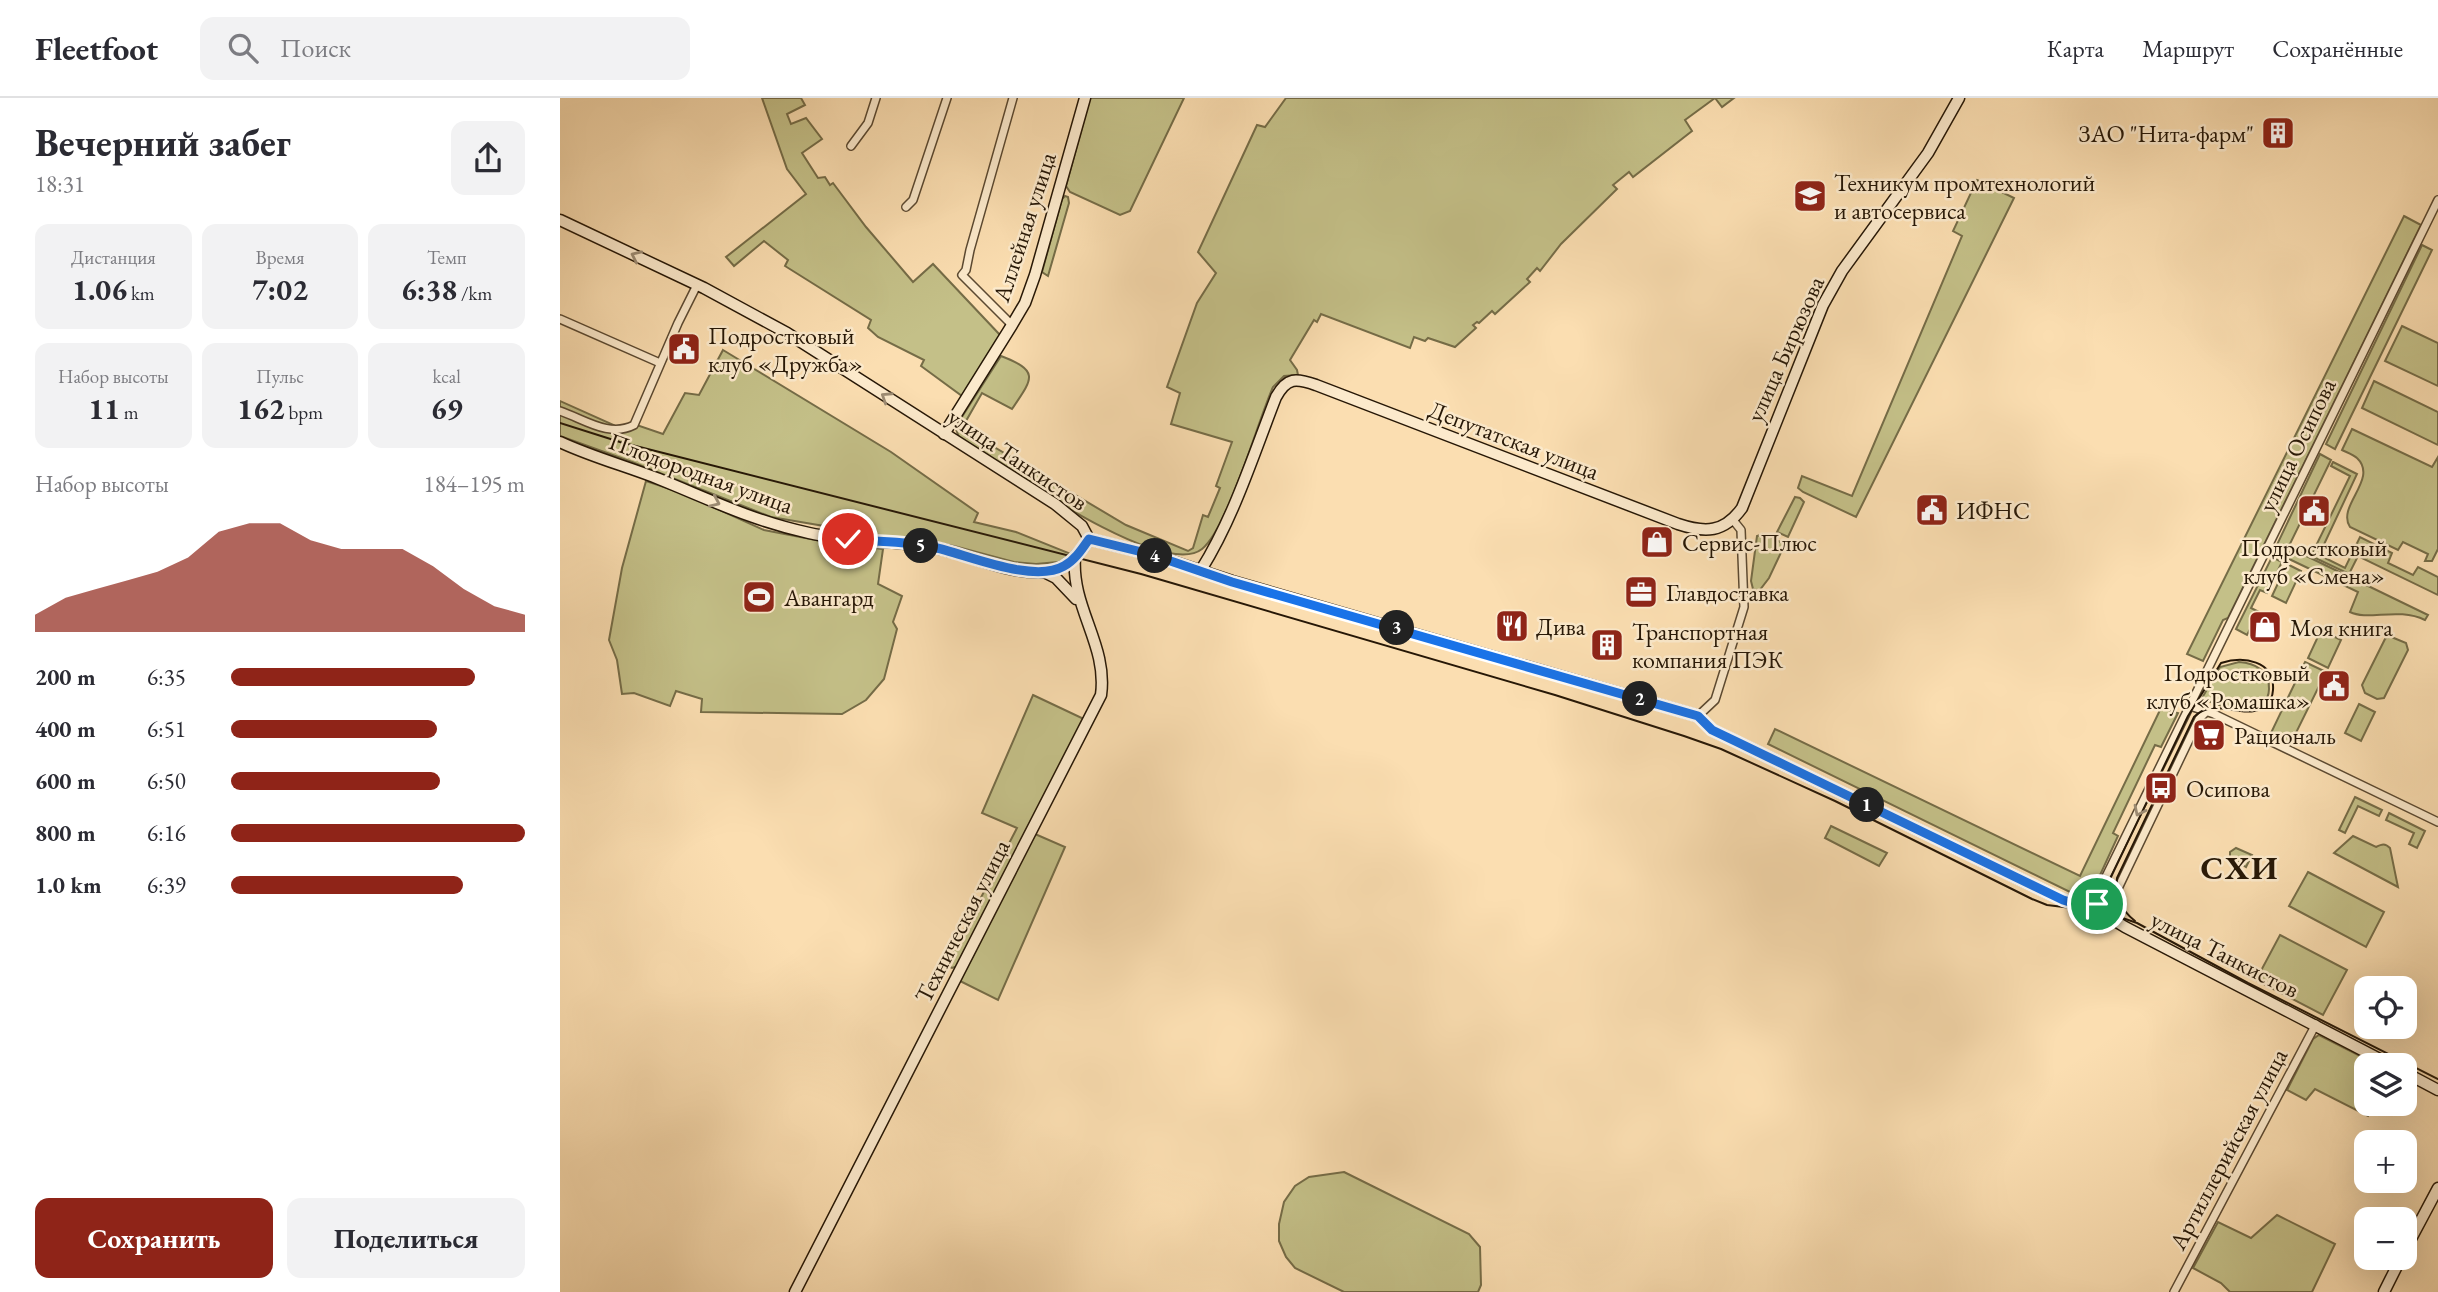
<!DOCTYPE html>
<html lang="ru">
<head>
<meta charset="utf-8">
<style>
  :root { --surface:#fff; --page:#f2f2f3; --text:#2b2b33; --muted:#7c7c81; --line:#e1e1e2; --accent:#8f2418 }
  body { margin:0; font-family:"EB Garamond",serif; background:var(--page); color:var(--text); height:100vh; display:flex; flex-direction:column; font-size:26px; white-space:nowrap }
  * { box-sizing:border-box; margin:0 }
  p { font-size:23px; color:var(--muted) }
  .icon { flex:none; width:38px; height:38px; fill:none; stroke:currentColor; stroke-width:2; stroke-linecap:round; stroke-linejoin:round }
  .map { position:relative; flex:1; overflow:hidden }
  .side { display:flex; flex-direction:column; background:var(--surface); width:560px }
  .side>* { flex:none }
  .buttons { position:absolute; left:1794px; top:878px; display:grid; gap:14px }
  .buttons a { display:grid; place-items:center; width:63px; height:63px; border-radius:14px; background:var(--surface); box-shadow:0 7px 28px #0002; font-size:35px }
  .pin { position:absolute; display:grid; place-items:center; width:60px; height:60px; color:#fff; margin:-30px; border:4px solid #fff; border-radius:50%; box-shadow:0 2px 7px #0007 }
  .km { position:absolute; width:35px; height:35px; margin:-18px; border-radius:50%; background:#222; color:#fff; font-size:19px; line-height:35px; text-align:center }
  .round { display:grid; place-items:center; flex:none; width:74px; height:74px; border-radius:14px; background:var(--page) }
  .summary { display:flex; align-items:center; justify-content:space-between; height:119px; padding:0 35px }
  h1 { font-size:38px; font-weight:700; line-height:52px }
  .stats { display:grid; grid-template-columns:repeat(3,1fr); gap:10px; height:119px; padding:7px 35px }
  .stats div { display:grid; align-content:center; border-radius:14px; background:var(--page); text-align:center }
  .stats b { font-size:30px; font-weight:700 }
  .stats small { font-size:19px; font-weight:400 }
  .stats p { font-size:19px }
  .chart { height:196px; padding:14px 35px }
  .chart p { display:flex; justify-content:space-between }
  .chart svg { width:100%; height:126px; margin-top:7px; fill:var(--accent); opacity:.7 }
  .cta { display:flex; gap:14px; margin-top:auto; padding:14px 35px }
  .cta a { flex:1; height:80px; border-radius:14px; background:var(--accent); color:#fff; font-size:28px; font-weight:700; line-height:80px; text-align:center }
  .cta a+a { background:var(--page); color:var(--text) }
  ul { padding:0 35px; list-style:none; font-size:23px }
  li { display:grid; grid-template-columns:112px 84px 1fr; align-items:center; height:52px }
  li i { height:18px; border-radius:9px; background:var(--accent) }
  header { display:flex; align-items:center; gap:42px; box-sizing:border-box; height:98px; padding:0 35px; background:var(--surface); border-bottom:2px solid var(--line) }
  header strong { font-size:33px }
  nav { display:flex; gap:38px; margin-inline-start:auto; font-size:24px }
  .search { width:490px; height:63px; background:var(--page); display:flex; align-items:center; gap:18px; box-sizing:border-box; padding:0 24px; border-radius:14px; color:var(--muted); font-size:26px }
  main { display:flex; flex:1; min-height:0 }
  .map>svg:first-child { display:block }
  .green { fill:#c4c088; stroke:#756c47; stroke-width:2 }
  .lines { fill:none; stroke-linecap:round; stroke-linejoin:round }
  .street-casing { stroke:#5b4931; stroke-width:10 }
  .secondary-casing { stroke:#261706; stroke-width:13 }
  .street { stroke:#fceacc; stroke-width:7 }
  .secondary { stroke:#fceacc; stroke-width:10 }
  .tram { stroke:#261706; stroke-width:2 }
  .oneway { stroke:#9c8b73 }
  .route-casing { stroke:#fff; stroke-width:14 }
  .route { stroke:#1a73e8; stroke-width:9 }
  .labels { text-anchor:middle; dominant-baseline:central; stroke-width:5; stroke-linejoin:round; paint-order:stroke }
  .poi-label { font-size:24px; fill:#261706; stroke:#fceacc; text-anchor:start }
  .street-label { font-size:24px; fill:#261706; stroke:#fceacc }
  .district-label { font-size:32px; font-weight:bold; letter-spacing:2px; fill:#261706; stroke:#fceacc }
</style>
</head>
<body>
<header>
<strong>Fleetfoot</strong>
<div class="search"><svg class="icon" aria-label="search" viewBox="0 0 24 24"><circle cx="10" cy="10" r="6"/><path d="M15 15l6 6"/></svg>Поиск</div>
<nav><a>Карта</a><a>Маршрут</a><a>Сохранённые</a></nav>
</header>
<main>
<section class="side">
<div class="summary"><div><h1>Вечерний забег</h1><p>18:31</p></div><a class="round"><svg class="icon" aria-label="share" viewBox="0 0 24 24"><path d="M12 15V3M7 8l5-5 5 5M5 13v7h14v-7"/></svg></a></div>
<div class="stats">
<div><p>Дистанция</p><b>1.06<small> km</small></b></div>
<div><p>Время</p><b>7:02</b></div>
<div><p>Темп</p><b>6:38<small> /km</small></b></div>
</div>
<div class="stats">
<div><p>Набор высоты</p><b>11<small> m</small></b></div>
<div><p>Пульс</p><b>162<small> bpm</small></b></div>
<div><p>kcal</p><b>69</b></div>
</div>
<div class="chart"><p><span>Набор высоты</span>184–195 m</p>
<svg viewBox="0 0 160 44" preserveAspectRatio="none"><path d="M0 44V38L10 32L20 29L30 26L40 23L50 18L60 9L70 6L80 6L90 12L100 15L110 15L120 15L130 21L140 29L150 35L160 38V44z"/></svg>
</div>
<ul>
<li><b>200 m</b>6:35<i style="width:83%"></i></li>
<li><b>400 m</b>6:51<i style="width:70%"></i></li>
<li><b>600 m</b>6:50<i style="width:71%"></i></li>
<li><b>800 m</b>6:16<i style="width:100%"></i></li>
<li><b>1.0 km</b>6:39<i style="width:79%"></i></li>
</ul>
<div class="cta"><a>Сохранить</a><a>Поделиться</a></div>
</section>
<div class="map">
<svg width="1878" height="1194" viewBox="0 0 1878 1194">
  <rect width="100%" height="100%" fill="#fbdeb1"/>
  <filter id="stains"><feTurbulence type="fractalNoise" baseFrequency=".00286" numOctaves="4"/><feColorMatrix values="0 0 0 0 .2 0 0 0 0 .09 0 0 0 0 .02 0 0 0 .5 -.17"/></filter>
  <radialGradient id="worn" r=".72"><stop offset=".6" stop-color="#630" stop-opacity="0"/><stop offset="1" stop-color="#630" stop-opacity=".3"/></radialGradient>
  <!-- green -->
  <g class="green">
    <polygon points="202,0 241,0 245,7 227,16 231,26 246,20 262,41 242,55 258,80 265,79 270,87 273,85 306,129 353,184 373,166 440,237 402,298 361,268 364,262 318,239 308,230 311,222 225,168 228,162 204,143 174,168 166,159 246,96 227,71"/>
    <polygon points="530,0 624,0 570,113 560,117 510,94 506,88"/>
    <path d="M 726,0 L 1174,0 L 1162,9 L 1155,0 L 1125,22 L 1132,33 L 1073,79 L 1069,74 L 1053,87 L 1057,91 L 1001,146 L 980,173 L 977,170 L 967,181 L 970,184 L 935,216 L 932,213 L 919,225 L 917,224 L 913,227 L 916,230 L 895,249 L 868,240 L 865,243 L 854,239 L 850,250 L 761,216 L 757,224 L 754,222 L 730,262 L 737,272 L 738,277 L 724,278 L 713,289 C 697,325 668,430 642,451 C 602,483 439,366 400,342 L 396,331 L 398,325 L 441,258 C 480,273 473,280 452,311 L 422,295 L 402,330 L 566,427 L 628,453 L 633,450 L 643,417 L 648,419 L 660,390 L 656,388 L 672,344 L 611,326 L 620,295 L 607,289 L 637,205 L 656,175 L 638,154 L 697,27 L 705,29 Z"/>
    <polygon points="1417,82 1454,100 1296,419 1243,394 1238,390 1242,378 1292,398 1402,138 1393,133"/>
    <polygon points="505,98 508,99 509,105 488,178 482,174 502,101"/>
    <polygon points="1844,118 1861,127 1668,520 1663,522 1643,563 1627,556"/>
    <polygon points="1862,147 1872,152 1775,351 1766,346"/>
    <polygon points="1842,228 1878,245 1878,288 1825,263"/>
    <polygon points="163,252 331,354 418,415 414,424 456,434 511,456 504,463 498,464 476,466 454,464 394,448 290,436 270,429 211,419 72,364 0,338 0,303 60,330 71,325 103,336 125,295 139,297"/>
    <polygon points="1814,283 1878,314 1878,347 1802,310"/>
    <path d="M 1792,331 L 1872,369 L 1878,359 L 1878,451 L 1872,463 L 1865,463 L 1868,456 L 1843,444 L 1838,452 L 1790,429 C 1776,408 1819,381 1797,360 C 1794,357 1786,354 1782,352 Z"/>
    <polygon points="1760,356 1771,362 1724,458 1714,453"/>
    <polygon points="1773,364 1797,376 1759,457 1785,470 1800,439 1832,455 1828,465 1853,477 1858,469 1878,479 1878,497 1798,458 1789,476 1751,458 1790,378 1771,368"/>
    <polygon points="86,383 122,395 204,432 266,444 323,451 318,486 342,498 333,524 337,531 324,581 306,602 282,616 141,614 142,601 116,593 110,608 74,595 62,596 57,562 49,542 62,470"/>
    <polygon points="1235,399 1240,400 1244,404 1228,439 1217,434"/>
    <polygon points="1203,436 1225,446 1209,480 1199,493 1193,491 1191,483 1197,438"/>
    <path d="M 1732,451 L 1868,517 L 1865,522 C 1838,509 1808,523 1790,514 L 1798,494 L 1727,460 Z"/>
    <polygon points="1712,459 1722,464 1707,495 1700,492 1691,510 1699,514 1687,537 1676,531"/>
    <polygon points="1727,466 1741,473 1726,505 1712,498"/>
    <polygon points="1761,532 1781,542 1768,570 1748,560"/>
    <polygon points="1829,538 1846,545 1848,552 1824,600 1817,601 1805,595 1802,587 1825,541"/>
    <path d="M 1679,564 C 1695,565 1710,573 1709,591 C 1709,597 1707,602 1702,606 C 1687,616 1657,608 1642,600 L 1660,569 Z"/>
    <polygon points="1745,564 1766,574 1730,647 1710,637"/>
    <polygon points="473,597 526,622 398,868 392,870 386,867 457,730 422,715"/>
    <polygon points="1799,606 1815,614 1801,643 1785,635"/>
    <polygon points="1601,610 1618,615 1601,649 1595,647 1553,735 1558,738 1535,788 1523,796 1512,795 1208,646 1215,631 1520,778"/>
    <polygon points="1795,699 1822,712 1819,718 1798,708 1785,735 1779,732"/>
    <polygon points="1829,715 1865,733 1857,750 1849,746 1854,735 1826,722"/>
    <polygon points="1271,728 1327,755 1319,768 1265,740"/>
    <polygon points="475,736 505,749 438,902 400,883"/>
    <path d="M 1793,738 L 1816,749 C 1822,746 1825,745 1830,750 L 1838,789 L 1774,755 Z"/>
    <polygon points="1676,750 1692,757 1686,769 1670,759 1670,754"/>
    <polygon points="1748,774 1824,814 1806,849 1729,808"/>
    <polygon points="1720,837 1787,872 1763,917 1696,882"/>
    <polygon points="1759,937 1820,968 1806,968 1806,1006 1815,1006 1808,1018 1755,991 1746,1002 1727,992 1753,941"/>
    <polygon points="784,1074 909,1136 920,1149 921,1187 918,1194 784,1194 735,1170 726,1159 719,1143 719,1126 724,1104 735,1088 749,1079"/>
    <polygon points="1717,1117 1775,1146 1752,1194 1670,1194 1661,1185 1633,1170 1658,1124 1691,1140"/>
  </g>
  <g class="lines">
    <defs>
      <g id="street">
        <polyline points="291,48 308,25 316,0"/>
        <polyline points="346,109 353,102 387,0"/>
        <polyline points="0,221 100,265"/>
        <polyline points="452,227 402,177 406,172 410,152 453,0"/>
        <path d="M 0,313 C 24,321 49,340 74,327 L 118,225 L 137,187"/>
        <polyline points="1630,608 1654,616 1878,724"/>
        <polyline points="1138,618 1155,602 1184,509 1181,432 1173,422"/>
        <polyline points="1533,805 1878,102"/>
        <polyline points="1547,818 1551,805 1639,621 1645,615"/>
        <polyline points="1614,1194 1756,926"/>
      </g>
      <g id="secondary">
        <path d="M 0,122 L 144,190 L 227,235 L 495,406 L 522,428 L 529,441 L 590,456 L 672,483 L 1138,618 L 1152,632 L 1175,643 L 1503,802 C 1516,806 1530,803 1542,808 L 1547,818 L 1565,829 L 1833,968"/>
        <polyline points="384,336 452,227 465,205 475,177 525,0"/>
        <path d="M 0,344 C 32,359 66,368 99,381 C 151,402 193,423 249,435 C 289,444 330,442 370,449 C 407,454 446,477 484,474 C 504,473 519,457 529,441"/>
        <path d="M 641,472 C 674,419 693,358 716,299 C 727,279 736,280 756,287 L 1118,426 C 1145,435 1164,435 1182,410 L 1263,207 L 1282,173 L 1368,55 L 1399,0"/>
        <polyline points="484,474 496,480 516,501"/>
        <polyline points="1844,974 1878,992"/>
        <polyline points="1844,1154 1878,1090"/>
        <path d="M 235,1194 L 541,597 C 548,547 511,510 515,459"/>
        <polyline points="1824,1194 1841,1160"/>
      </g>
    </defs>
    <!-- street casing -->
    <use href="#street" class="street-casing"/>
    <!-- secondary casing -->
    <use href="#secondary" class="secondary-casing"/>
    <!-- street -->
    <use href="#street" class="street"/>
    <!-- secondary -->
    <use href="#secondary" class="secondary"/>
    <!-- tram -->
    <g class="tram">
      <polyline points="0,325 60,344 581,476 995,597 1124,638 1161,651 1275,703 1472,801 1487,807 1545,814 1577,825 1688,885 1878,981"/>
      <path d="M 1512,807 C 1529,803 1539,795 1550,781 L 1628,618 L 1661,565 C 1683,558 1715,562 1713,592 C 1713,598 1709,606 1703,610 C 1680,622 1654,598 1634,619 L 1557,780 C 1555,799 1560,811 1575,823"/>
    </g>
  </g>
  <!-- one-way arrows -->
  <defs><path id="oneway-chevron" d="M-2-3.5L2.5 0L-2 3.5" fill="none" stroke-width="1.6" stroke-linecap="round" stroke-linejoin="round" transform="scale(1.75)"/></defs>
  <g class="oneway">
    <use href="#oneway-chevron" transform="translate(76 158) rotate(-155)"/>
    <use href="#oneway-chevron" transform="translate(326 299) rotate(-147)"/>
    <use href="#oneway-chevron" transform="translate(155 404) rotate(24)"/>
    <use href="#oneway-chevron" transform="translate(1579 713) rotate(116)"/>
  </g>
  <g class="lines">
    <defs>
      <path id="route" d="M 288,441 C 315,444 346,443 373,449 C 406,456 473,486 504,468 C 515,462 522,451 529,441 L 590,456 L 672,484 L 1138,618 L 1152,632 L 1175,643 L 1503,802 L 1516,806 L 1537,806"/>
    </defs>
    <!-- route casing -->
    <use href="#route" class="route-casing"/>
    <!-- route -->
    <use href="#route" class="route"/>
  </g>
  <!-- icons -->
  <defs>
    <symbol id="building-square" viewBox="-11 -11 22 22"><rect x="-9" y="-9" width="18" height="18" rx="4" fill="#8f2418" stroke="#fceacc"/><path d="M-4-6H4V6H1V3H-1V6H-4ZM-2.5-4.3h1.7v1.8h-1.7ZM.8-4.3h1.7v1.8H.8ZM-2.5-1h1.7V.8h-1.7ZM.8-1h1.7V.8H.8Z" fill="#fff"/></symbol>
    <symbol id="university-square" viewBox="-11 -11 22 22"><rect x="-9" y="-9" width="18" height="18" rx="4" fill="#8f2418" stroke="#fceacc"/><path d="M0-5L7-2L0 1L-7-2ZM-4 1L0 2.5L4 1V4Q0 6-4 4Z" fill="#fff"/></symbol>
    <symbol id="civic-square" viewBox="-11 -11 22 22"><rect x="-9" y="-9" width="18" height="18" rx="4" fill="#8f2418" stroke="#fceacc"/><path d="M-.6-6.5H3V-4.5H.6V-3L4-1V1h2V6H-6V1h2V-1L-.6-3ZM-1.2 2.5V6h2.4V2.5Z" fill="#fff"/></symbol>
    <symbol id="shop-square" viewBox="-11 -11 22 22"><rect x="-9" y="-9" width="18" height="18" rx="4" fill="#8f2418" stroke="#fceacc"/><path d="M-5-2.5h2.3a2.7 3.5 0 0 1 5.4 0H5L5.5 6h-11ZM-1.5-2.5h3a1.5 2.3 0 0 0-3 0Z" fill="#fff"/></symbol>
    <symbol id="office-square" viewBox="-11 -11 22 22"><rect x="-9" y="-9" width="18" height="18" rx="4" fill="#8f2418" stroke="#fceacc"/><path d="M-6-3h4V-5.5h4V-3h4V5H-6ZM-1-4.5V-3h2v-1.5ZM-6 0V1H6V0Z" fill="#fff"/></symbol>
    <symbol id="stadium-square" viewBox="-11 -11 22 22"><rect x="-9" y="-9" width="18" height="18" rx="4" fill="#8f2418" stroke="#fceacc"/><path d="M0-5a6.5 5 0 1 0 0 10a6.5 5 0 1 0 0-10ZM-3.5-1.8h7v3.6h-7Z" fill="#fff"/></symbol>
    <symbol id="restaurant-square" viewBox="-11 -11 22 22"><rect x="-9" y="-9" width="18" height="18" rx="4" fill="#8f2418" stroke="#fceacc"/><path d="M-5-6h1v4h1v-4h1v4h1v-4h1v5L-1.5 .5V6h-2V.5L-5-1ZM5-6V6H3V1.5H1.5Q1.5-4 5-6Z" fill="#fff"/></symbol>
    <symbol id="supermarket-square" viewBox="-11 -11 22 22"><rect x="-9" y="-9" width="18" height="18" rx="4" fill="#8f2418" stroke="#fceacc"/><path d="M-6-5.5h2.5l.6 2H6L4.5 2H-2.5L-4.4-4H-6ZM-1.5 3.2a1.3 1.3 0 1 0 .1 0ZM3 3.2a1.3 1.3 0 1 0 .1 0Z" fill="#fff"/></symbol>
    <symbol id="bus-square" viewBox="-11 -11 22 22"><rect x="-9" y="-9" width="18" height="18" rx="4" fill="#8f2418" stroke="#fceacc"/><path d="M-5-6H5V4H4V6H2V4H-2V6H-4V4H-5ZM-3.5-4V0h7V-4ZM-3.5 1.2v1.5H-2V1.2ZM2 1.2v1.5H3.5V1.2Z" fill="#fff"/></symbol>
  </defs>
  <g fill-rule="evenodd">
    <use href="#building-square" x="1699" y="16" width="38" height="38"/>
    <use href="#university-square" x="1231" y="79" width="38" height="38"/>
    <use href="#civic-square" x="105" y="232" width="38" height="38"/>
    <use href="#civic-square" x="1353" y="393" width="38" height="38"/>
    <use href="#civic-square" x="1735" y="394" width="38" height="38"/>
    <use href="#shop-square" x="1078" y="425" width="38" height="38"/>
    <use href="#office-square" x="1062" y="475" width="38" height="38"/>
    <use href="#stadium-square" x="180" y="480" width="38" height="38"/>
    <use href="#restaurant-square" x="933" y="509" width="38" height="38"/>
    <use href="#shop-square" x="1686" y="510" width="38" height="38"/>
    <use href="#building-square" x="1028" y="528" width="38" height="38"/>
    <use href="#civic-square" x="1755" y="569" width="38" height="38"/>
    <use href="#supermarket-square" x="1630" y="618" width="38" height="38"/>
    <use href="#bus-square" x="1582" y="671" width="38" height="38"/>
  </g>
  <g class="labels">
    <!-- poi labels -->
    <g class="poi-label">
      <text x="1694" y="35" text-anchor="end">ЗАО "Нита-фарм"</text>
      <text x="1274" y="84">Техникум промтехнологий<tspan x="1274" dy="28">и автосервиса</tspan></text>
      <text x="148" y="237">Подростковый<tspan x="148" dy="28">клуб «Дружба»</tspan></text>
      <text x="1396" y="412">ИФНС</text>
      <text x="1122" y="444">Сервис-Плюс</text>
      <text x="1754" y="449" text-anchor="middle">Подростковый<tspan x="1754" dy="28">клуб «Смена»</tspan></text>
      <text x="1106" y="494">Главдоставка</text>
      <text x="224" y="499">Авангард</text>
      <text x="976" y="528">Дива</text>
      <text x="1730" y="529">Моя книга</text>
      <text x="1072" y="533">Транспортная<tspan x="1072" dy="28">компания ПЭК</tspan></text>
      <text x="1750" y="574" text-anchor="end">Подростковый<tspan x="1750" dy="28">клуб «Ромашка»</tspan></text>
      <text x="1674" y="637">Рациональ</text>
      <text x="1626" y="690">Осипова</text>
    </g>
    <!-- street labels -->
    <g class="street-label">
      <text transform="translate(464 129) rotate(-72)">Аллейная улица</text>
      <text transform="translate(1225 251) rotate(-66)">улица Бирюзова</text>
      <text transform="translate(954 342) rotate(21)">Депутатская улица</text>
      <text transform="translate(1737 347) rotate(-64)">улица Осипова</text>
      <text transform="translate(458 361) rotate(34)">улица Танкистов</text>
      <text transform="translate(141 375) rotate(20)">Плодородная улица</text>
      <text transform="translate(402 823) rotate(-63)">Техническая улица</text>
      <text transform="translate(1665 856) rotate(27)">улица Танкистов</text>
      <text transform="translate(1668 1051) rotate(-62)">Артиллерийская улица</text>
    </g>
    <!-- district labels -->
    <g class="district-label">
      <text x="1680" y="770">СХИ</text>
    </g>
  </g>
  <rect width="100%" height="100%" filter="url(#stains)"/>
  <rect width="100%" height="100%" fill="url(#worn)"/>
</svg>
<div class="buttons">
<a><svg class="icon" aria-label="locate" viewBox="0 0 24 24"><circle cx="12" cy="12" r="6"/><path d="M12 2v4M12 18v4M2 12h4M18 12h4"/></svg></a>
<a><svg class="icon" aria-label="layers" viewBox="0 0 24 24"><path d="M12 4l9 5-9 5-9-5zM3 14l9 5 9-5"/></svg></a>
<a>+</a>
<a>−</a>
</div>
<div class="pin" style="left:1537px;top:806px;background:#1e9e55"><svg class="icon" aria-label="arrive" viewBox="0 0 24 24"><path d="M6 21V4h12l-3 4 3 4H6"/></svg></div>
<div class="pin" style="left:288px;top:441px;background:#d93025"><svg class="icon" aria-label="check" viewBox="0 0 24 24"><path d="M5 12l5 5 9-10"/></svg></div>
<b class="km" style="left:1307px;top:707px">1</b>
<b class="km" style="left:1080px;top:601px">2</b>
<b class="km" style="left:837px;top:530px">3</b>
<b class="km" style="left:595px;top:458px">4</b>
<b class="km" style="left:361px;top:448px">5</b>
</div>
</main>
</body>
</html>
